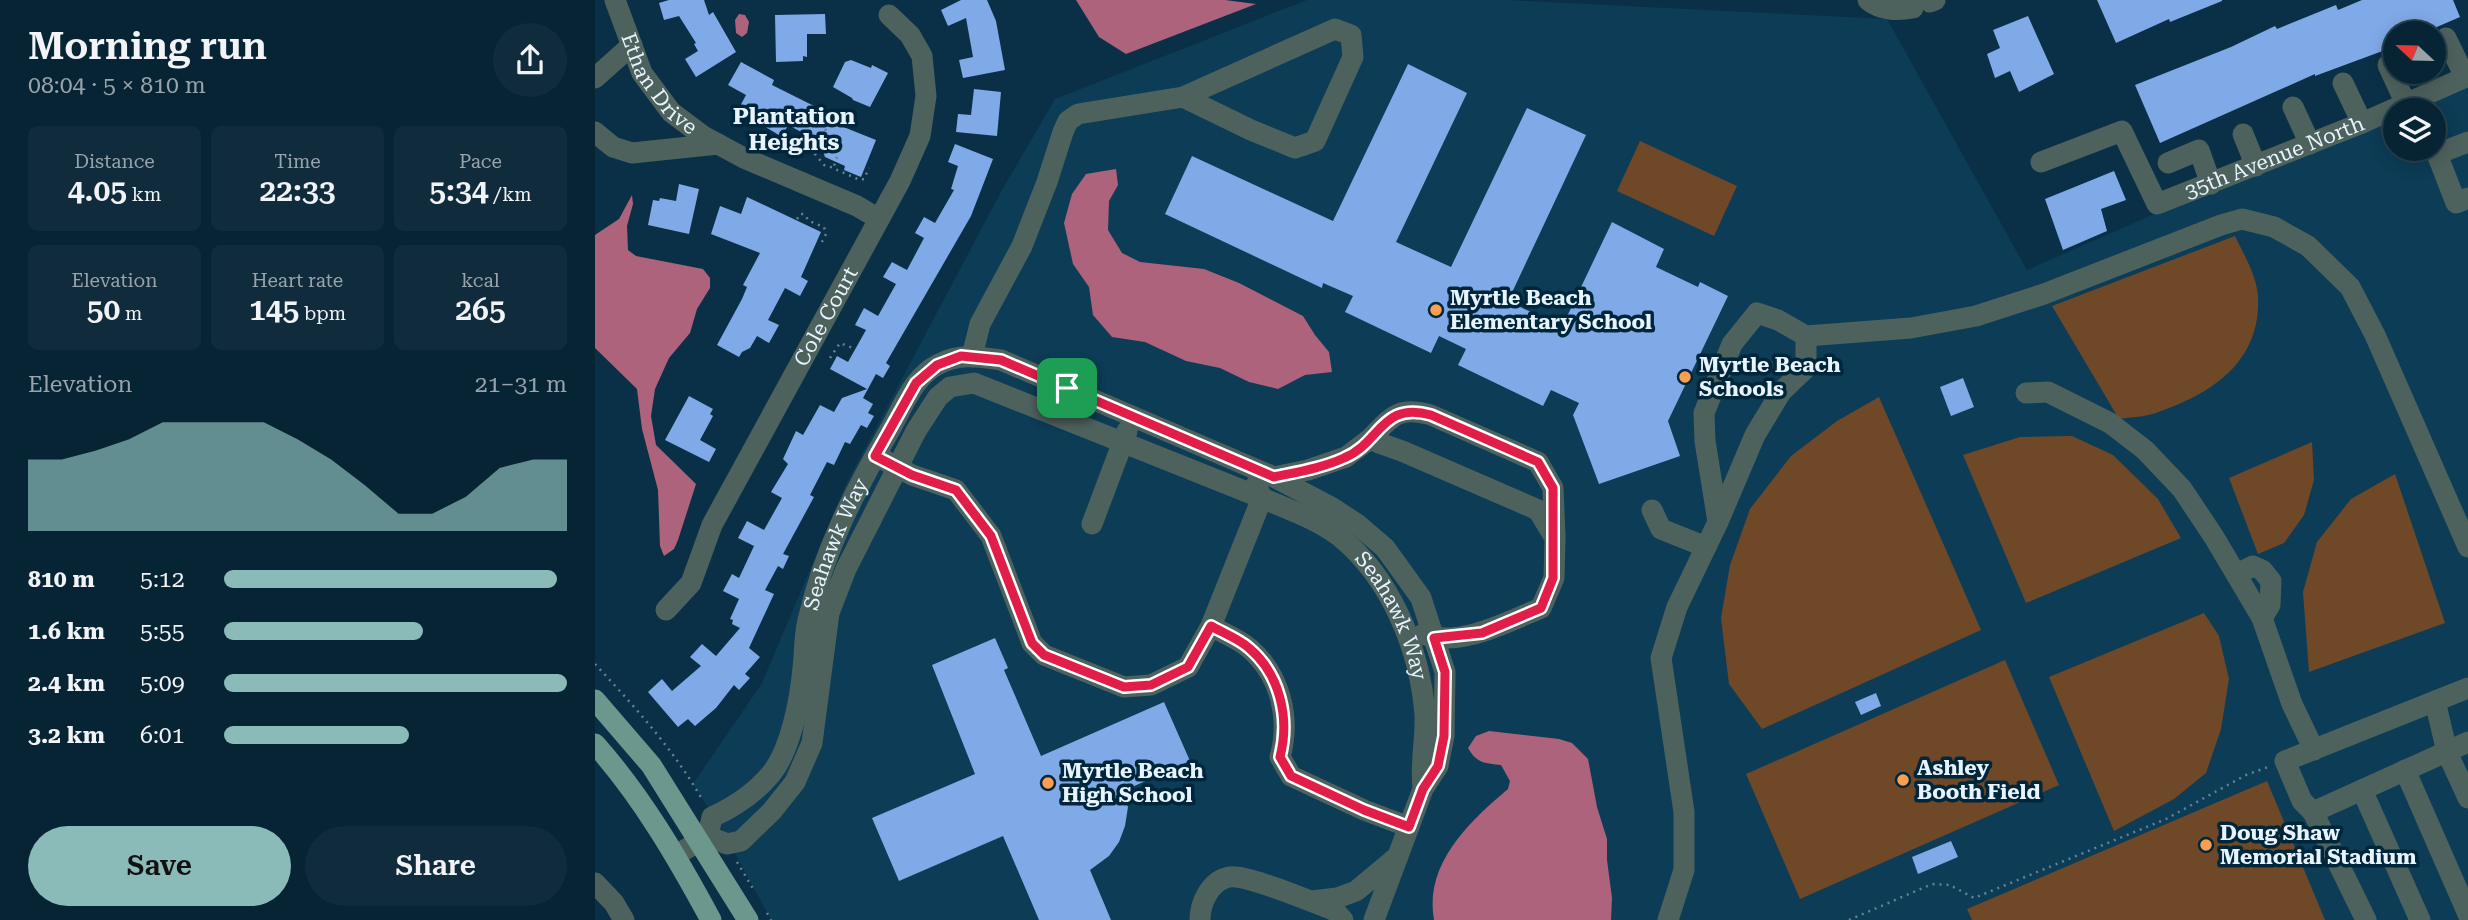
<!DOCTYPE html>
<html lang="en">
<head>
<meta charset="utf-8">
<style>
  :root { --surface:#072434; --page:#102c3c; --text:#f1f3f6; --muted:#98a4ac; --line:#28414f; --accent:#8bbbb9 }
  body { margin:0; font-family:"Roboto Serif",serif; background:var(--page); color:var(--text); height:100vh; display:flex; flex-direction:column; font-size:26px; white-space:nowrap }
  * { box-sizing:border-box; margin:0 }
  p { font-size:23px; color:var(--muted) }
  .icon { flex:none; width:38px; height:38px; fill:none; stroke:currentColor; stroke-width:2; stroke-linecap:round; stroke-linejoin:round }
  .map { position:relative; flex:1; overflow:hidden }
  .details { display:flex; flex-direction:column; background:var(--surface); width:595px }
  .details>* { flex:none }
  .needle { width:46px; rotate:292deg }
  .buttons { position:absolute; left:1788px; top:21px; display:grid; gap:14px }
  .buttons a { display:grid; place-items:center; width:63px; height:63px; border-radius:50%; background:var(--surface); box-shadow:0 4px 18px #0003,0 0 0 2px var(--line); font-size:35px }
  .pin { position:absolute; display:grid; place-items:center; width:60px; height:60px; color:#fff; margin:-30px; border-radius:14px; box-shadow:0 4px 10px #0006 }
  .round { display:grid; place-items:center; flex:none; width:74px; height:74px; border-radius:37px; background:var(--page) }
  .summary { display:flex; align-items:center; justify-content:space-between; height:119px; padding:0 28px }
  h1 { font-size:38px; font-weight:600; line-height:52px }
  .metrics { display:grid; grid-template-columns:repeat(3,1fr); gap:10px; height:119px; padding:7px 28px }
  .metrics div { display:grid; align-content:center; border-radius:10px; background:var(--page); text-align:center }
  .metrics b { font-size:30px; font-weight:600 }
  .metrics small { font-size:19px; font-weight:400 }
  .metrics p { font-size:19px }
  .chart { height:196px; padding:14px 28px }
  .chart p { display:flex; justify-content:space-between }
  .chart svg { width:100%; height:126px; margin-top:7px; fill:var(--accent); opacity:.7 }
  .cta { display:flex; gap:14px; margin-top:auto; padding:14px 28px }
  .cta a { flex:1; height:80px; border-radius:42px; background:var(--accent); color:#111; font-size:28px; font-weight:600; line-height:80px; text-align:center }
  .cta a+a { background:var(--page); color:var(--text) }
  ul { padding:0 28px; list-style:none; font-size:23px }
  li { display:grid; grid-template-columns:112px 84px 1fr; align-items:center; height:52px }
  li i { height:18px; border-radius:9px; background:var(--accent) }
  main { display:flex; flex:1; min-height:0 }
  .map>svg:first-child { display:block }
  .built { fill:#0c3c56; fill-rule:evenodd }
  .green { fill:#6f4828 }
  .water { fill:#ae637c }
  .building { fill:#80a9e7 }
  .lines { fill:none; stroke-linecap:round; stroke-linejoin:round }
  .path { stroke:#678293; stroke-width:2.5; stroke-dasharray:2 5; stroke-linecap:butt }
  .minor { stroke:#4e625d; stroke-width:21 }
  .major { stroke:#6c978d; stroke-width:21 }
  .route-casing { stroke:#fff; stroke-width:14 }
  .route { stroke:#e11d48; stroke-width:9 }
  .poi-dot { fill:#fa9f4f; stroke:#00263b; stroke-width:2.5 }
  .labels { text-anchor:middle; dominant-baseline:central; stroke-width:7; stroke-linejoin:round; paint-order:stroke }
  .street-label { font-size:21px; fill:#e8f4fd; stroke:#00263b }
  .poi-label { font-size:21px; font-weight:bold; fill:#e8f4fd; stroke:#00263b; text-anchor:start }
  .neighbourhood-label { font-size:23px; font-weight:bold; fill:#e8f4fd; stroke:#00263b }
</style>
</head>
<body>
<main>
<section class="details">
<div class="summary"><div><h1>Morning run</h1><p>08:04 · 5 × 810 m</p></div><a class="round"><svg class="icon" aria-label="share" viewBox="0 0 24 24"><path d="M12 15V3M7 8l5-5 5 5M5 13v7h14v-7"/></svg></a></div>
<div class="metrics">
<div><p>Distance</p><b>4.05<small> km</small></b></div>
<div><p>Time</p><b>22:33</b></div>
<div><p>Pace</p><b>5:34<small> /km</small></b></div>
</div>
<div class="metrics">
<div><p>Elevation</p><b>50<small> m</small></b></div>
<div><p>Heart rate</p><b>145<small> bpm</small></b></div>
<div><p>kcal</p><b>265</b></div>
</div>
<div class="chart"><p><span>Elevation</span>21–31 m</p>
<svg viewBox="0 0 160 44" preserveAspectRatio="none"><path d="M0 44V19L10 19L20 16L30 12L40 6L50 6L60 6L70 6L80 12L90 19L100 28L110 38L120 38L130 32L140 22L150 19L160 19V44z"/></svg>
</div>
<ul>
<li><b>810 m</b>5:12<i style="width:97%"></i></li>
<li><b>1.6 km</b>5:55<i style="width:58%"></i></li>
<li><b>2.4 km</b>5:09<i style="width:100%"></i></li>
<li><b>3.2 km</b>6:01<i style="width:54%"></i></li>
</ul>
<div class="cta"><a>Save</a><a>Share</a></div>
</section>
<div class="map">
<svg width="1873" height="920" viewBox="0 0 1873 920">
  <rect width="100%" height="100%" fill="#093046"/>
  <!-- built -->
  <path class="built" d="M 712,0 L 913,0 L 1292,19 L 1432,270 L 1873,76 L 1873,920 L 176,920 L 128,831 L 98,784 L 167,683 L 251,484 L 407,190 L 460,99 ZM 1801,110 L 1839,110 L 1839,149 L 1801,149 Z"/>
  <!-- green -->
  <g class="green">
    <polygon points="1045,141 1142,186 1119,236 1022,191"/>
    <path d="M 1640,236 C 1649,255 1662,276 1663,297 C 1666,362 1617,394 1561,413 C 1550,417 1536,417 1524,419 L 1457,306 Z"/>
    <polygon points="1284,397 1386,630 1167,729 1134,684 1126,618 1135,565 1155,509 1196,456 1242,421"/>
    <polygon points="1477,436 1518,455 1563,499 1586,538 1431,603 1368,455 1425,437"/>
    <polygon points="1717,442 1719,480 1709,515 1689,543 1663,554 1634,478"/>
    <polygon points="1800,474 1850,623 1714,672 1708,592 1722,542 1756,499"/>
    <polygon points="1609,613 1624,636 1634,679 1626,729 1611,773 1579,799 1519,831 1454,677"/>
    <polygon points="1410,660 1464,785 1205,899 1151,774"/>
    <polygon points="1672,781 1730,920 1377,920 1372,909"/>
  </g>
  <!-- water -->
  <g class="water">
    <polygon points="481,0 630,0 661,4 531,54 504,37"/>
    <polygon points="144,14 150,15 154,22 152,33 147,37 141,33 140,20"/>
    <polygon points="521,169 523,185 514,201 513,230 527,253 545,262 609,269 644,283 708,316 720,335 734,352 737,372 710,375 683,389 654,382 625,368 591,361 550,342 517,337 498,315 494,287 478,264 469,223 477,194 491,174"/>
    <polygon points="37,195 38,204 32,226 33,250 41,256 108,269 115,278 115,288 102,309 95,333 74,358 60,389 56,416 61,445 101,484 83,540 79,549 69,556 65,546 63,490 47,429 42,389 0,348 0,235 24,219"/>
    <path d="M 894,731 L 964,739 L 977,743 L 993,759 L 1002,807 L 1012,839 L 1012,860 L 1017,898 L 1016,920 L 839,920 C 829,864 874,822 913,789 L 915,781 L 906,765 C 890,763 882,764 873,748 L 881,736 Z"/>
  </g>
  <!-- building -->
  <g class="building">
    <polygon points="74,0 109,0 114,15 118,12 141,52 101,77 90,59 103,51 99,44 101,43 84,16 69,20 64,3"/>
    <polygon points="366,0 392,0 401,21 410,70 368,78 364,60 378,57 371,18 353,26 346,10"/>
    <polygon points="1502,0 1627,0 1627,1 1575,22 1574,19 1521,43"/>
    <polygon points="1767,0 1858,0 1865,17 1828,33 1801,33 1801,46 1720,76 1720,74 1565,143 1540,85 1636,47 1680,26 1682,29 1741,5 1743,10"/>
    <polygon points="230,14 231,34 212,34 212,57 208,56 208,61 181,62 180,15"/>
    <polygon points="1433,16 1459,74 1424,92 1415,71 1400,78 1392,54 1405,48 1398,30"/>
    <polygon points="256,60 276,68 277,65 293,73 275,107 258,100 257,98 238,87 250,62"/>
    <polygon points="146,62 179,80 177,85 225,109 221,116 281,140 266,177 249,170 250,166 230,157 228,151 231,145 193,125 187,137 143,110 151,95 133,85"/>
    <polygon points="813,64 872,93 801,242 856,267 932,108 991,135 913,301 967,327 1017,222 1069,249 1061,267 1103,287 1105,282 1133,296 1073,421 1085,456 1004,484 978,415 984,403 956,390 948,406 863,365 871,349 844,336 836,353 750,312 758,296 728,283 727,288 570,214 597,156 738,221"/>
    <polygon points="379,89 406,92 402,136 361,132 363,114 376,115"/>
    <polygon points="360,144 398,159 376,216 291,363 295,366 288,378 281,374 268,398 278,404 273,413 279,416 272,428 266,425 255,444 250,442 239,465 232,462 215,495 219,497 188,554 194,556 188,569 183,566 170,590 179,594 154,648 165,657 150,674 155,678 144,690 139,685 121,708 100,726 93,719 83,727 53,692 67,679 77,691 106,666 95,657 107,644 121,656 145,628 137,624 138,620 135,619 144,599 128,591 137,574 144,578 159,546 143,538 152,521 169,530 187,498 176,492 193,464 188,459 201,431 208,435 225,405 239,412 247,398 272,389 235,369 242,356 253,362 271,330 260,325 269,308 283,316 301,284 288,277 297,262 312,270 329,238 320,233 329,217 340,223 359,190 356,189 363,166 353,162"/>
    <polygon points="1519,171 1531,200 1506,209 1512,231 1468,250 1450,199"/>
    <polygon points="84,184 104,189 94,234 53,225 58,200 64,201 65,198 81,201"/>
    <polygon points="152,197 226,232 206,277 213,281 205,296 190,288 173,320 184,325 174,343 162,336 155,348 147,352 144,357 122,345 147,299 152,287 148,285 165,253 116,234 125,206 146,214"/>
    <polygon points="1368,378 1379,407 1356,416 1345,387"/>
    <polygon points="94,396 118,409 115,414 118,416 105,440 121,449 114,462 70,440"/>
    <polygon points="400,638 413,668 409,670 446,756 569,702 595,761 526,792 533,807 530,826 524,842 514,856 495,870 516,920 444,920 408,836 304,881 277,818 380,774 337,665"/>
    <polygon points="1281,693 1286,706 1266,715 1260,702"/>
    <polygon points="1356,841 1363,857 1323,874 1317,857"/>
  </g>
  <g class="lines">
    <!-- path -->
    <g class="path">
      <polyline points="229,122 231,132 220,149 220,154 229,165 239,168"/>
      <polyline points="242,157 239,166 240,169 265,180 269,179 274,168"/>
      <polyline points="202,219 205,214 209,214 214,221 229,227 231,234 227,242"/>
      <polyline points="235,358 245,343 260,349"/>
      <path d="M 0,664 C 39,706 80,751 108,801"/>
      <polyline points="142,862 160,892"/>
      <polyline points="172,913 176,920"/>
      <polyline points="1254,920 1337,884 1355,885 1379,898 1571,819 1651,775 1673,767"/>
    </g>
    <!-- minor -->
    <g class="minor">
      <path id="s1" d="M 20,0 L 47,73 L 76,112 L 108,136 L 149,158 L 262,206 L 284,219"/>
      <path d="M 1273,0 C 1286,11 1302,11 1318,8"/>
      <polyline points="1335,2 1340,0"/>
      <polyline points="1851,38 1870,77"/>
      <polyline points="1793,65 1811,104"/>
      <polyline points="0,78 37,45"/>
      <polyline points="1748,83 1767,123"/>
      <polyline points="1698,107 1715,144"/>
      <polyline points="0,132 18,147 37,153 123,144"/>
      <polyline points="1648,134 1661,166"/>
      <polyline points="1873,142 1842,154 1861,203 1873,198"/>
      <path id="s2" d="M 1446,162 L 1527,131 L 1562,204 L 1767,123 L 1873,76"/>
      <polyline points="1573,163 1604,150 1616,184"/>
      <polyline points="1211,336 1316,328 1381,316 1449,294 1626,225 1647,219 1679,227 1713,246 1755,287 1780,335 1873,547"/>
      <polyline points="377,356 385,324 427,246 452,182 468,132 473,121 483,114 588,97 740,29 756,35 758,57 720,141 700,148 656,130 588,97"/>
      <polyline points="1431,393 1453,392 1515,423 1550,450 1587,489 1619,537 1667,618 1697,704 1719,750"/>
      <path d="M 776,438 C 797,416 804,406 836,415 L 943,462 L 958,488 L 960,536"/>
      <polyline points="291,461 317,475 361,490 396,536 437,643 449,655 529,687 556,685 593,667 616,626 667,498 661,485"/>
      <path d="M 679,477 L 713,470 L 751,457 L 776,438 L 784,443 L 807,451 L 943,510 L 960,538 L 959,578 L 946,608 C 912,622 864,648 828,634"/>
      <polyline points="1057,510 1066,529 1111,547"/>
      <polyline points="497,524 532,431"/>
      <polyline points="1642,574 1658,566 1667,570 1676,581 1675,605 1667,618"/>
      <path id="s3" d="M 71,610 L 96,583 L 117,525 L 305,181 L 325,136 L 331,96 L 327,56 L 315,35 L 294,15"/>
      <path d="M 616,626 C 628,633 644,639 654,648 C 685,674 696,718 685,757 L 696,776 L 769,810 L 814,827"/>
      <polyline points="1840,701 1852,752 1873,798"/>
      <polyline points="1810,770 1873,914"/>
      <polyline points="1767,790 1825,920"/>
      <polyline points="1718,812 1707,801 1690,761 1873,688"/>
      <path id="s4" d="M 113,836 L 117,817 C 139,807 160,793 176,774 C 196,749 205,700 208,668 C 210,652 209,636 213,620 C 230,547 260,491 297,426 C 309,404 320,375 344,364 C 365,353 384,357 406,360 L 679,477 L 736,507 L 762,524 L 790,548 L 826,598 L 850,672 L 849,736 L 843,766 L 828,789 L 779,920"/>
      <path id="s5" d="M 81,855 L 113,836 L 132,844 L 146,841 L 177,811 L 200,782 L 217,743 L 234,613 L 251,569 L 321,431 L 343,397 L 355,387 L 379,383 L 667,498 C 692,509 722,519 744,536 C 796,578 825,649 830,715 C 831,740 825,763 828,789"/>
      <polyline points="0,883 19,903 29,920"/>
      <polyline points="717,901 742,898 761,891 803,856"/>
      <path d="M 605,920 C 605,903 615,881 634,877 C 653,874 718,903 739,910 L 748,920"/>
      <polyline points="1073,920 1089,870 1089,812 1066,658 1082,607 1123,522 1160,435 1186,392 1211,368 1211,336 1183,320 1162,313 1137,344 1109,413 1110,441 1123,522"/>
      <polyline points="1771,920 1718,812 1873,742"/>
    </g>
    <!-- major -->
    <g class="major">
      <polyline points="0,700 56,765 153,920"/>
      <path d="M 0,744 C 47,797 82,857 116,920"/>
    </g>
  </g>
  <g class="lines">
    <defs>
      <path id="route" d="M 366,356 L 406,360 L 679,477 C 702,472 727,468 749,458 C 786,443 786,401 836,415 L 943,462 L 958,488 L 958,578 L 946,608 L 887,633 L 839,638 L 850,672 L 849,736 L 843,766 L 828,789 L 814,827 L 769,810 L 696,776 L 685,757 C 695,718 685,674 654,648 C 644,639 628,633 616,626 L 593,667 L 556,685 L 529,687 L 449,655 L 437,643 L 396,536 L 361,490 L 317,475 L 280,456 L 321,383 L 342,365 Z"/>
    </defs>
    <!-- route casing -->
    <use href="#route" class="route-casing"/>
    <!-- route -->
    <use href="#route" class="route"/>
  </g>
  <!-- markers -->
  <g class="poi-dot">
    <circle cx="841" cy="310" r="7"/>
    <circle cx="1090" cy="377" r="7"/>
    <circle cx="1308" cy="780" r="7"/>
    <circle cx="453" cy="783" r="7"/>
    <circle cx="1611" cy="845" r="7"/>
  </g>
  <g class="labels">
    <!-- street labels -->
    <g class="street-label">
      <text stroke="none"><textPath href="#s1" startOffset="96">Ethan Drive</textPath></text>
      <text stroke="none"><textPath href="#s2" startOffset="294">35th Avenue North</textPath></text>
      <text stroke="none"><textPath href="#s3" startOffset="336">Cole Court</textPath></text>
      <text stroke="none"><textPath href="#s4" startOffset="334">Seahawk Way</textPath></text>
      <text stroke="none"><textPath href="#s5" startOffset="1102">Seahawk Way</textPath></text>
    </g>
    <!-- poi labels -->
    <g class="poi-label">
      <text x="855" y="298">Myrtle Beach<tspan x="855" dy="24">Elementary School</tspan></text>
      <text x="1104" y="365">Myrtle Beach<tspan x="1104" dy="24">Schools</tspan></text>
      <text x="1322" y="768">Ashley<tspan x="1322" dy="24">Booth Field</tspan></text>
      <text x="467" y="771">Myrtle Beach<tspan x="467" dy="24">High School</tspan></text>
      <text x="1625" y="833">Doug Shaw<tspan x="1625" dy="24">Memorial Stadium</tspan></text>
    </g>
    <!-- neighbourhood labels -->
    <g class="neighbourhood-label">
      <text x="199" y="116">Plantation<tspan x="199" dy="26">Heights</tspan></text>
    </g>
  </g>
</svg>
<div class="buttons">
<a><svg class="needle" viewBox="-14 -14 28 28"><path d="M0-13l5 13h-10z" fill="#e53935"/><path d="M0 13l5-13h-10z" fill="#98a4ac"/></svg></a>
<a><svg class="icon" aria-label="layers" viewBox="0 0 24 24"><path d="M12 4l9 5-9 5-9-5zM3 14l9 5 9-5"/></svg></a>
</div>
<div class="pin" style="left:472px;top:388px;background:#1e9e55"><svg class="icon" aria-label="arrive" viewBox="0 0 24 24"><path d="M6 21V4h12l-3 4 3 4H6"/></svg></div>
</div>
</main>
</body>
</html>
